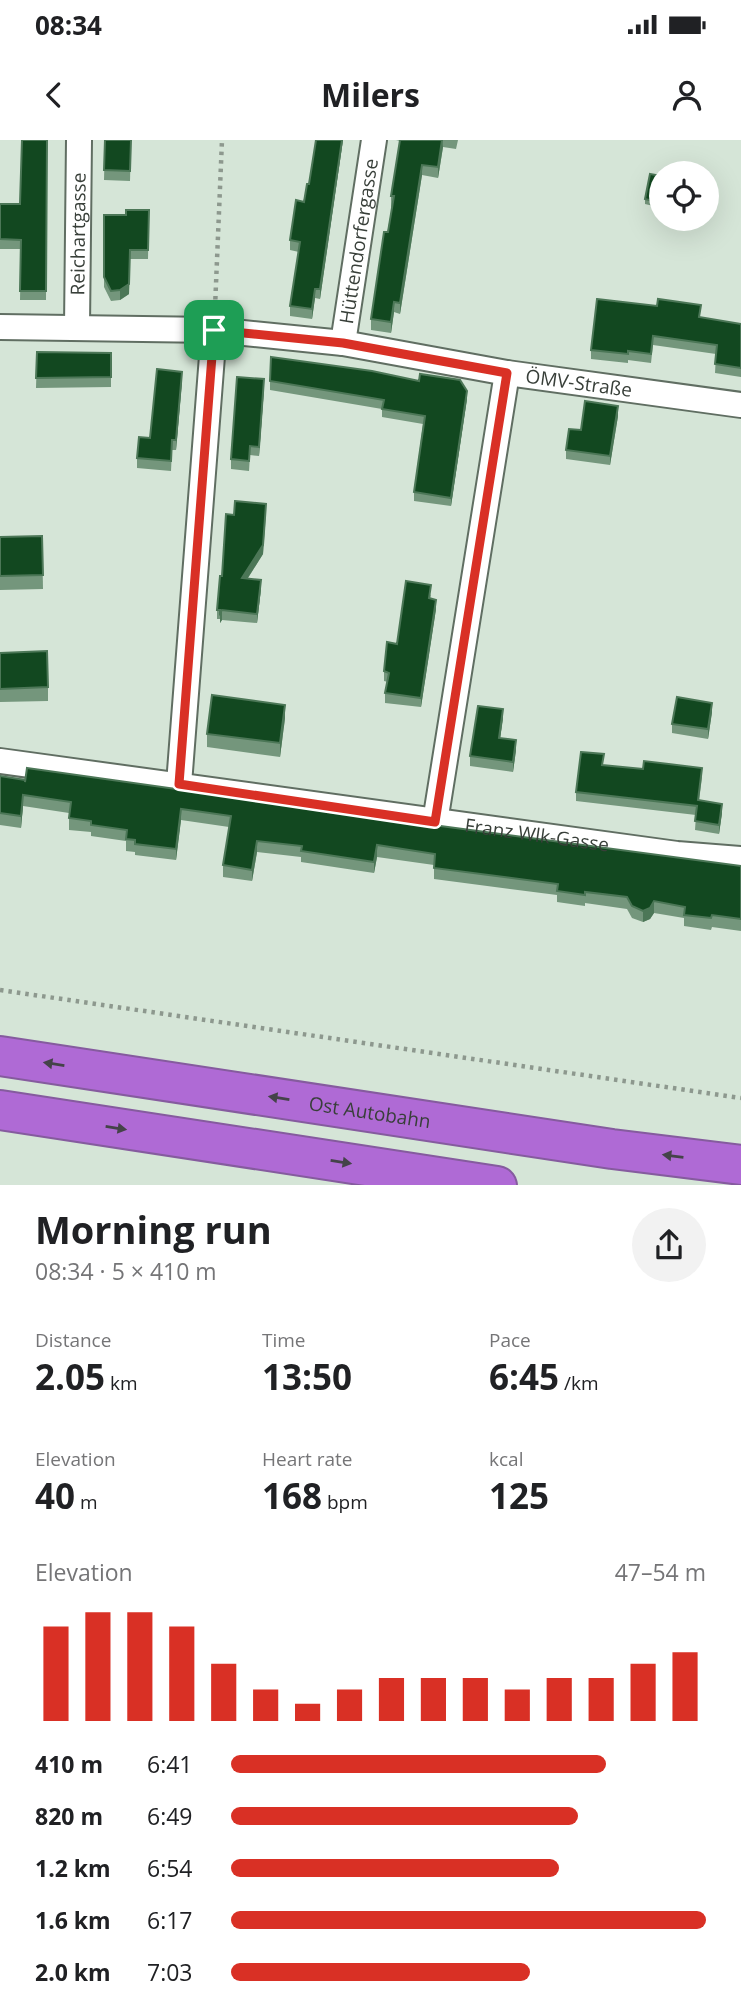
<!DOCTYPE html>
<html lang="en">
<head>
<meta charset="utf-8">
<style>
  :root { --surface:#fff; --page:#f2f2f2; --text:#202124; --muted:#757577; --accent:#d93025 }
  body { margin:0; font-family:"Open Sans",sans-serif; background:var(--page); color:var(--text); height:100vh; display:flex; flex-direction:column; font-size:26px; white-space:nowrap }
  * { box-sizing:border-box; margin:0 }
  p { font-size:23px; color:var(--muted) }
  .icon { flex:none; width:38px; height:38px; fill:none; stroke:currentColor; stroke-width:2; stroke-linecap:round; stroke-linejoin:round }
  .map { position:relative; height:1045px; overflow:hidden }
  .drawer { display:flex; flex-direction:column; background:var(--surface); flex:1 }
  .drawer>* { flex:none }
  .tools { position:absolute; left:649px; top:21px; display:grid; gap:14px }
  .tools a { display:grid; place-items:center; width:70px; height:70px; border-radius:50%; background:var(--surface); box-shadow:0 7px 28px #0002; font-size:35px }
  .pin { position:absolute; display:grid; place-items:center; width:60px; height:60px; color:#fff; margin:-30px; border-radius:14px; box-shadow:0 4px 10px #0006 }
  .round { display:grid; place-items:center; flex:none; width:74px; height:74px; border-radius:37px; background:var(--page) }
  .head { display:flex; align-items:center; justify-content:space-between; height:119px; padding:0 35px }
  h1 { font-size:38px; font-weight:700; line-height:52px }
  .stats { display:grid; grid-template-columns:repeat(3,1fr); gap:10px; height:119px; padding:7px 35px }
  .stats div { display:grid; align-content:center }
  .stats b { font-size:35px; font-weight:700 }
  .stats small { font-size:19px; font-weight:400 }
  .stats p { font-size:19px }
  .chart { height:196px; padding:14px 35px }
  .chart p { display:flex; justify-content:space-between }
  .chart svg { width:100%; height:126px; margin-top:7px; stroke:var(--accent); stroke-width:6 }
  ul { padding:0 35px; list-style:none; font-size:23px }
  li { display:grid; grid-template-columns:112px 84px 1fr; align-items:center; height:52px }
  li i { height:18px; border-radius:9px; background:var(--accent) }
  .status { display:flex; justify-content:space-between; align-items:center; height:49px; padding:0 35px; background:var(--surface); direction:ltr }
  .status svg { height:19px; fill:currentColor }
  header { display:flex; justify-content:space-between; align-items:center; height:91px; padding:0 35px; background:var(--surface); font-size:32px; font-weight:700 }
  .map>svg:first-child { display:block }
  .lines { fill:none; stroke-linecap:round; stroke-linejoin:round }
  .street-casing { stroke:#606e62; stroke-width:28 }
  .highway-casing { stroke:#855b9e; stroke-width:42 }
  .path { stroke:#8d988e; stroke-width:4.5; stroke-dasharray:3.5 5; stroke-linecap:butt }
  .street { stroke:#fff; stroke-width:24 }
  .highway { stroke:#af6ad5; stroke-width:38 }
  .wall { fill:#74967c }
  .shaded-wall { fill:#4c7757 }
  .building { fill:#124820; stroke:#4c7757; stroke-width:2 }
  .oneway { fill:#444349 }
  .route-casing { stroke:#fff; stroke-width:14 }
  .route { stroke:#d93025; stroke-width:9 }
  .labels { text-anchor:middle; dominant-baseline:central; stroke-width:7; stroke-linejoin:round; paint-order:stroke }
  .street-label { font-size:19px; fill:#383f39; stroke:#d5e5d7 }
</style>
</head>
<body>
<div class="status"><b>08:34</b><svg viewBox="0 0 49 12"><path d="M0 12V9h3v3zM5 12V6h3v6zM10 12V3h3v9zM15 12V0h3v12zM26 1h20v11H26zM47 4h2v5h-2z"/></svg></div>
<header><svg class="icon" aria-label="back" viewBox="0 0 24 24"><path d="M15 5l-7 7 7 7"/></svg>Milers<svg class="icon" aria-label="person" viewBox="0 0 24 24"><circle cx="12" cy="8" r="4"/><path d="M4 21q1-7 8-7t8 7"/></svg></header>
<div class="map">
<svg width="741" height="1046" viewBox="0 0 741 1046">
  <rect width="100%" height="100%" fill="#d5e5d7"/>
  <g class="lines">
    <defs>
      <g id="street">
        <path id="s1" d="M 0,187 L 214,190 L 343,203 L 507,233 L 741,265"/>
        <path id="s2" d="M 77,187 L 79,0"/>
        <path id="s3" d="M 343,203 L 374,0"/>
        <path id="s4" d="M 0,621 L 677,714 L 741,719"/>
        <polyline points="179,644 214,190"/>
        <polyline points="435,682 507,233"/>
      </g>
      <g id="highway">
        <path id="s5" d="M 0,916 L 612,1009 L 741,1025"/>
        <polyline points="0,970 497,1046"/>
      </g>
    </defs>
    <!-- street casing -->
    <use href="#street" class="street-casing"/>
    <!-- highway casing -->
    <use href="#highway" class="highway-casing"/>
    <!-- path -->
    <g class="path">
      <polyline points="215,168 222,0"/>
      <polyline points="0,850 741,958"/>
    </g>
    <!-- street -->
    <use href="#street" class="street"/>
    <!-- highway -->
    <use href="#highway" class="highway"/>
  </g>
  <!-- wall -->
  <g class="wall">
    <polygon points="47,0 46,160 20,160 21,109 0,109 0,64 20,64"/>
    <polygon points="105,0 131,0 130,41 104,40"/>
    <polygon points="316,0 343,0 320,159 315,158 312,179 290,176 290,166 299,112 290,110 290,100 309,44"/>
    <polygon points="396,0 458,0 456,9 443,7 438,38 422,35 400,174 394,172 391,193 371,190 371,179 392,67 391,67 391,56 400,1"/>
    <polygon points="662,36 662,68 645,64 645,59"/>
    <polygon points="149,70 148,119 130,119 129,154 120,160 111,161 104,147 104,75 126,75"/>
    <polygon points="700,178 741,184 741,237 715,233 716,214 653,205 651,223 628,220 628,223 591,219 591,210"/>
    <polygon points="37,212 111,213 111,247 36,248"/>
    <polygon points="182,241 176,310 172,310 171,331 137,328 137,318"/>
    <polygon points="270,241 419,241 467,259 451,366 414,361 414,352 423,284 382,277 382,269 270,250"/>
    <polygon points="264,249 259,316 250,315 249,331 231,329 231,319"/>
    <polygon points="618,276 610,325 566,319 566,310 581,290"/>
    <polygon points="266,374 263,414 248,438 261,449 257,483 222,480 220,483 220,479 217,479 217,470 222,436 234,375"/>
    <polygon points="42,396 43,449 0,450 0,397"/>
    <polygon points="431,454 430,459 436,469 421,567 385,563 385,553 388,542 384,541 384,531 397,504"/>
    <polygon points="0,513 48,547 48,561 0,562"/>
    <polygon points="712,572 708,599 672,593 672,584"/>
    <polygon points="285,578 280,617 207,607 207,594"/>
    <polygon points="503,578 500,598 516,610 513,632 470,626 470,616"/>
    <polygon points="603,625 702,637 699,661 722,673 719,694 695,690 696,675 576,661 576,652"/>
    <polygon points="0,636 433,685 741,726 741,791 712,787 711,790 684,786 684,778 654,773 650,779 643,782 632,778 627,769 585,763 585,766 557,762 557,755 434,739 434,725 377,717 374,733 301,722 301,717 257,712 252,741 223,737 223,725 229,687 181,680 176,720 135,715 135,712 126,711 126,701 91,696 91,692 69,690 69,673 23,666 21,688 0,685"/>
  </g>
  <!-- shaded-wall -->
  <g class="shaded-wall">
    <polygon points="342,0 343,0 320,159 320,149"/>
    <polygon points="442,0 443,7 438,38 438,27"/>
    <polygon points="422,25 422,35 400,174 400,163"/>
    <polygon points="130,110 129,154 120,160 120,150"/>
    <polygon points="315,149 315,158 312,179 312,169"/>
    <polygon points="394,162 394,172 391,193 391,182"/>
    <polygon points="182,232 182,241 176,310 176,300"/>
    <polygon points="264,239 264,249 259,316 259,307"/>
    <polygon points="467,251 467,259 451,366 451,358"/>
    <polygon points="618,266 618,276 610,325 610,316"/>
    <polygon points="266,364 263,414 242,447 242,438"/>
    <polygon points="261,440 261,449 257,483 257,474"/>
    <polygon points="436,460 436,469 421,567 421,558"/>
    <polygon points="222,470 222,480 220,483 220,473"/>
    <polygon points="712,563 712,572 708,599 708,589"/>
    <polygon points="285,565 285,578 280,617 280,603"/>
    <polygon points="503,569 503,578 499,607 499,598"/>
    <polygon points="516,600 516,610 513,632 513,622"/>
    <polygon points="23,655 23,666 21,688 21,676"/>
    <polygon points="722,664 722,673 719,694 719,685"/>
    <polygon points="181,669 181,680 176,720 176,709"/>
    <polygon points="257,701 257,712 252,741 252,730"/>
    <polygon points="377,705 377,717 374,733 374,722"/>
    <polygon points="654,761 654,773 650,779 643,782 643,771"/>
  </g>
  <!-- building -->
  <g class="building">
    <polygon points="22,0 47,0 46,151 20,151 21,100 0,99 0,64 20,64"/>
    <polygon points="105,0 131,0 130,31 104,30"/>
    <polygon points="316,0 342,0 320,149 315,149 312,169 290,166 300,102 290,100 296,60 304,62 307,44 309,44"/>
    <polygon points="400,0 442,0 438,27 422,25 400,163 394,162 391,182 371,179 384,92 388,92 394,56 391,56"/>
    <polygon points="650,34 662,36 662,63 645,59"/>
    <polygon points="126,70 149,70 148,110 130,110 129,144 120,150 111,151 104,137 104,75 126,75"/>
    <polygon points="597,159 657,166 658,159 701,165 699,177 741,184 741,228 715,224 717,205 653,196 651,214 628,211 628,214 591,210"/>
    <polygon points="37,212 111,213 111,237 36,238"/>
    <polygon points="271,217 372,231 419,241 420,234 460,240 467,251 451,358 414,352 425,276 382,269 384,260 270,241"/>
    <polygon points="157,229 182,232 176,300 172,300 171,321 137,318 139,297 150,298"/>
    <polygon points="237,237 264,239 259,307 250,306 249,321 231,319"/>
    <polygon points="585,261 618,266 610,316 566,310 569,289 581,290"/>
    <polygon points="235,361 266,364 263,405 242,438 261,440 257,474 222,470 220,473 220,470 217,470 220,436 222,436 226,374 234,375"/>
    <polygon points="42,396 43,435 0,436 0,397"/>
    <polygon points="406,441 431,445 429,458 436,460 421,558 385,553 389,533 384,531 387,502 397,504"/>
    <polygon points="47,511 48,547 0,549 0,513"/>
    <polygon points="212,555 285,565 280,603 207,594"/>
    <polygon points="677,557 712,563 708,589 672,584"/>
    <polygon points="478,566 503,569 499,598 516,600 513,622 470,616"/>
    <polygon points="581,612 604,614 602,625 643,629 644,621 702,628 698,660 722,664 719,685 695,681 697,666 576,652"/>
    <polygon points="27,628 433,685 741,726 741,779 712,775 711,778 684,775 685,767 654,761 650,768 643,771 632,766 627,757 585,752 585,755 557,751 558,744 434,728 435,714 377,705 374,722 301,711 302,706 257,701 252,730 223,725 231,676 181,669 176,709 135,704 135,700 126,699 127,690 91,685 91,681 69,678 71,662 23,655 21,676 0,673 0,636 25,640 25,642"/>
  </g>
  <!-- one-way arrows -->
  <defs><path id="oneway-solid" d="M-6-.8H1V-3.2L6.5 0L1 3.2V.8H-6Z" transform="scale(1.75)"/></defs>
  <g class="oneway">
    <use href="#oneway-solid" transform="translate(54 924) rotate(-171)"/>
    <use href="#oneway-solid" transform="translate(279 958) rotate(-171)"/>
    <use href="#oneway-solid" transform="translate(116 988) rotate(9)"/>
    <use href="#oneway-solid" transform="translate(673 1016) rotate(-173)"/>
    <use href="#oneway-solid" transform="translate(341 1022) rotate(9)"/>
  </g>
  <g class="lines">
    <defs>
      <polygon id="route" points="214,190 343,203 507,233 435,682 179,644"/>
    </defs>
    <!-- route casing -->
    <use href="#route" class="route-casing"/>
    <!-- route -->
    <use href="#route" class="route"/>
  </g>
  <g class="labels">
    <!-- street labels -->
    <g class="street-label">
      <text stroke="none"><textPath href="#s2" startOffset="93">Reichartgasse</textPath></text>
      <text stroke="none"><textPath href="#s3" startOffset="103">Hüttendorfergasse</textPath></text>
      <text stroke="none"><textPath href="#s1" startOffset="583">ÖMV-Straße</textPath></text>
      <text stroke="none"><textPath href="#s4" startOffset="542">Franz Wlk-Gasse</textPath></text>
      <text stroke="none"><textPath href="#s5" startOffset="374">Ost Autobahn</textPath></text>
    </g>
  </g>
</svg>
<div class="tools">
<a><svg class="icon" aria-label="locate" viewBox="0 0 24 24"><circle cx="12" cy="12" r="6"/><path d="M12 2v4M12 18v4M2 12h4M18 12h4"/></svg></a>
</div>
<div class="pin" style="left:214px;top:190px;background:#1e9e55"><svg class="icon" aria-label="arrive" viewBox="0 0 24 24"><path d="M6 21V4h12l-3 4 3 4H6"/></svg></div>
</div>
<section class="drawer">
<div class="head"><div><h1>Morning run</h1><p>08:34 · 5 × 410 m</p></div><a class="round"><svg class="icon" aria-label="share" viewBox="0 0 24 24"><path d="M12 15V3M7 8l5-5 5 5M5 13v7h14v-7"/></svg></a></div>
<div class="stats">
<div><p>Distance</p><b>2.05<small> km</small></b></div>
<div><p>Time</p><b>13:50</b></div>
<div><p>Pace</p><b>6:45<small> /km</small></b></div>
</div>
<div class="stats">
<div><p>Elevation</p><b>40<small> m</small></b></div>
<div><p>Heart rate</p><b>168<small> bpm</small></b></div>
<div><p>kcal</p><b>125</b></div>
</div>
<div class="chart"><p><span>Elevation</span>47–54 m</p>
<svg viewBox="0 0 160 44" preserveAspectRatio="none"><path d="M5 44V11M15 44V6M25 44V6M35 44V11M45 44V24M55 44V33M65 44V38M75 44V33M85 44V29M95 44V29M105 44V29M115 44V33M125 44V29M135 44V29M145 44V24M155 44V20"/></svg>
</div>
<ul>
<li><b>410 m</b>6:41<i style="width:79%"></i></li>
<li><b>820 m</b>6:49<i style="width:73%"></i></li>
<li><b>1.2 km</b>6:54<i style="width:69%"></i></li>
<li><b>1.6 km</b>6:17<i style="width:100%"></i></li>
<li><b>2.0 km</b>7:03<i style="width:63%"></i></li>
</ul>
</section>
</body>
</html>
